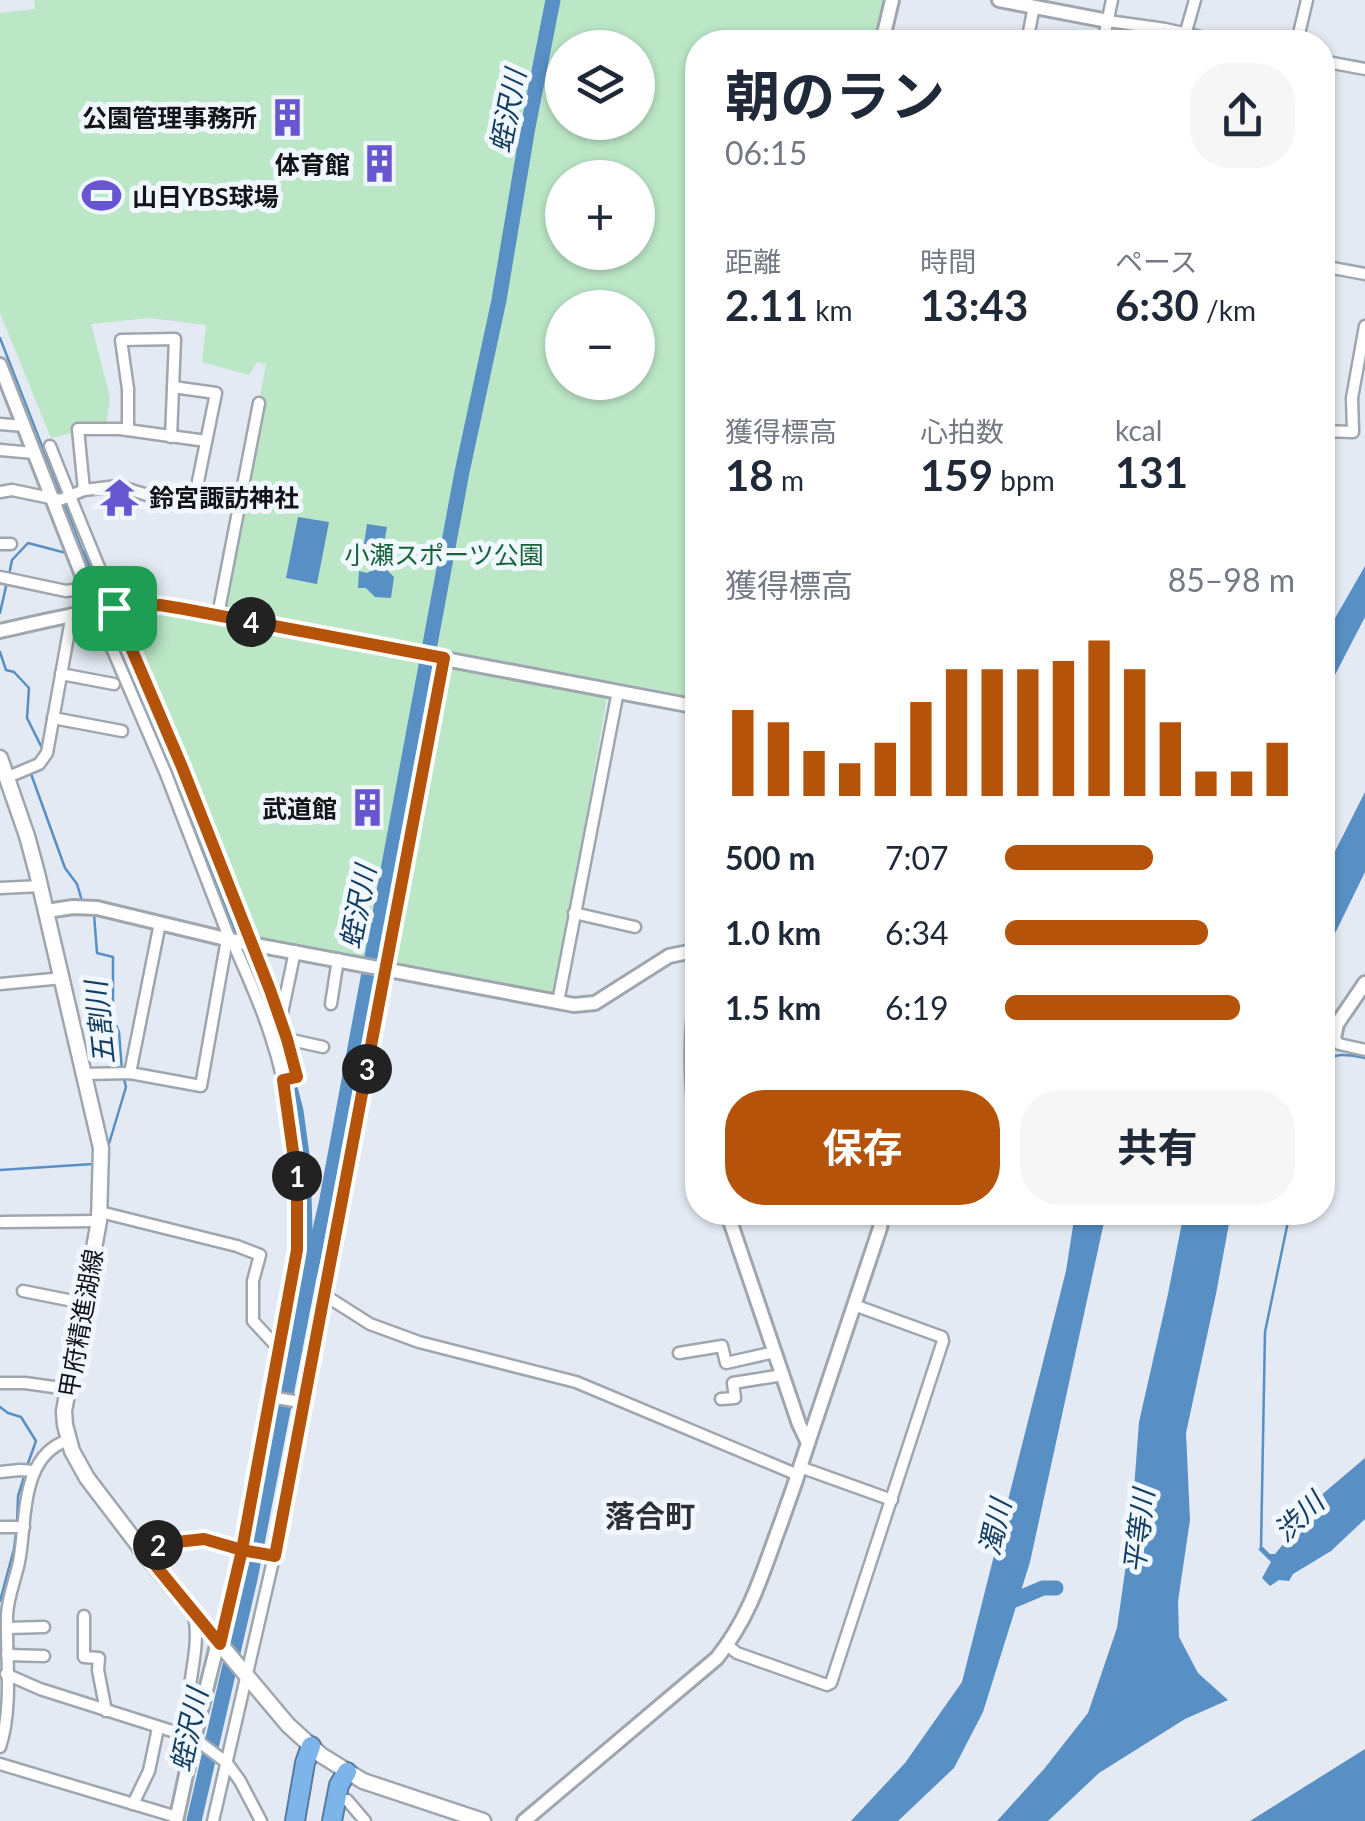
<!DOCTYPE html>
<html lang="ja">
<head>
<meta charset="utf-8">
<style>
  :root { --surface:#fff; --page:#f6f6f7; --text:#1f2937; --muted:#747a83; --accent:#b45309 }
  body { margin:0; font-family:Lato,"Noto Sans JP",sans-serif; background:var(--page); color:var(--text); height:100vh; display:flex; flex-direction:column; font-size:38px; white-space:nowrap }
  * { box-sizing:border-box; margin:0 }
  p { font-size:32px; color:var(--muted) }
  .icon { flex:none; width:55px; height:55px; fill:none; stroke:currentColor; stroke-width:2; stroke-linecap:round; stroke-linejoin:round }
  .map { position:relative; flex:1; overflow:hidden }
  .side { position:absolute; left:685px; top:30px; width:650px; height:1195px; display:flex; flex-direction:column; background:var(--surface); border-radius:40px; box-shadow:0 2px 8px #0004 }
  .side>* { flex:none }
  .fabs { position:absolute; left:545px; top:30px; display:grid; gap:20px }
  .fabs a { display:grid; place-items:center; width:110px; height:110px; border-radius:50%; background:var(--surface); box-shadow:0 2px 8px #0004; font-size:50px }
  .pin { position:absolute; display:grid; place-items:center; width:85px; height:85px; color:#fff; margin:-42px; border-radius:20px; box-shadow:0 5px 15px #0006 }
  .km { position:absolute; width:50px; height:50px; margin:-25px; border-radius:50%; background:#222; color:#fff; font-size:28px; line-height:50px; text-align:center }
  .round { display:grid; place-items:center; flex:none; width:105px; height:105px; border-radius:40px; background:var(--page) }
  .head { display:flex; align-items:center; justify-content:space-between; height:170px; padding:0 40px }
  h1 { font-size:55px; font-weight:700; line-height:75px }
  .stats { display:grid; grid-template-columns:repeat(3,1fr); gap:15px; height:170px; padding:10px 40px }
  .stats div { display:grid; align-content:center }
  .stats b { font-size:42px; font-weight:700 }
  .stats small { font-size:28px; font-weight:400 }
  .stats p { font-size:28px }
  .chart { height:280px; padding:20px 40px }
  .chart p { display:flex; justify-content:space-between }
  .chart svg { width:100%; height:180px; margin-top:10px; stroke:var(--accent); stroke-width:6 }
  .cta { display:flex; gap:20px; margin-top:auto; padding:20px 40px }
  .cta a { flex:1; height:115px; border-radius:40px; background:var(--accent); color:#fff; font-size:40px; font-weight:700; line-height:115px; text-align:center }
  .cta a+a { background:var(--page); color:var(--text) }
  ul { padding:0 40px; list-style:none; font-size:32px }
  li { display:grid; grid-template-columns:160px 120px 1fr; align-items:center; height:75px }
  li i { height:25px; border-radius:12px; background:var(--accent) }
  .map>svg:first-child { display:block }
  .green { fill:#bbe7c7; fill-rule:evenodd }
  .water { fill:#588fc4 }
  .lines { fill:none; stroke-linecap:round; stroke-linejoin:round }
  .stream { stroke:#588fc4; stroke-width:2.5 }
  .river { stroke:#588fc4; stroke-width:15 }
  .minor-casing { stroke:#9fa6ae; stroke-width:15 }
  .tertiary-casing { stroke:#9fa6ae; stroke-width:18 }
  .secondary-casing { stroke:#9fa6ae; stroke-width:19 }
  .motorway-casing { stroke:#587ca0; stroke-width:22 }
  .minor { stroke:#fff; stroke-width:10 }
  .tertiary { stroke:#fff; stroke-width:12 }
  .secondary { stroke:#fff; stroke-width:14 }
  .motorway { stroke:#7db4e9; stroke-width:18 }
  .route-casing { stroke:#fff; stroke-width:20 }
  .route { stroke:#b45309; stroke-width:12 }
  .labels { text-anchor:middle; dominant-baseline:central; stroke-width:10; stroke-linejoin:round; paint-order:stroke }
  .poi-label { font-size:25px; font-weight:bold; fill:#121417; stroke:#f1f7fe; text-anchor:end }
  .park-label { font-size:25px; fill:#166539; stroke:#f1f7fe }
  .street-label { font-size:25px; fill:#121417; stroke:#f1f7fe }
  .water-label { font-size:28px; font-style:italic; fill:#123c5f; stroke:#f1f7fe }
  .quarter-label { font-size:30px; font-weight:bold; fill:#2b3037; stroke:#f1f7fe }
</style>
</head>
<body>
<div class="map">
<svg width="1365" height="1821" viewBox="0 0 1365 1821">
  <rect width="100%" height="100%" fill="#e3eaf3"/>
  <!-- green -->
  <path class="green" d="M 34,0 L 885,0 L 876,42 L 698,42 L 697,698 L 610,681 L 555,994 L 249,942 L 137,661 L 147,609 L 220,618 L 266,364 L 257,362 L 249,375 L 202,362 L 206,325 L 149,318 L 91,324 L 110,397 L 106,425 L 51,438 L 0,313 L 0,13 L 35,9 ZM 562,48 L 638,48 L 638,122 L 562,122 ZM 562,178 L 638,178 L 638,252 L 562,252 ZM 562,308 L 638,308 L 638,382 L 562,382 Z"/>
  <!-- water -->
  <g class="water">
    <polygon points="298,517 329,522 317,584 286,578"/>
    <polygon points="367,524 387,527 381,559 362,556"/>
    <polygon points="1365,566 1365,617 1323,698 1323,639"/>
    <polygon points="377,568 385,568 394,577 391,598 375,597 366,588 358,588 359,571 367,573"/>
    <polygon points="1365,792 1365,872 1323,958 1323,875"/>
    <polygon points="1184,1212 1231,1213 1216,1294 1186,1433 1190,1520 1178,1601 1179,1637 1198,1673 1228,1700 1185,1719 1099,1773 1048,1821 997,1821 1044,1769 1088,1713 1117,1628 1131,1529 1139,1422 1168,1294"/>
    <polygon points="1075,1213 1106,1213 1030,1562 983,1712 954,1768 898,1821 851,1821 905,1763 962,1682 1066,1271"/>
    <polygon points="1365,1458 1365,1519 1331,1551 1293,1574 1289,1581 1279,1580 1270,1586 1262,1578 1271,1562 1258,1549 1263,1547 1270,1554 1275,1554 1290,1536 1288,1531 1313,1493 1319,1497"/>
    <polygon points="1365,1749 1365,1821 1250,1821"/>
  </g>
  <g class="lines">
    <!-- stream -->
    <g class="stream">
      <polyline points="0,338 61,495"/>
      <polyline points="64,503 85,558 82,557"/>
      <polyline points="9,575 12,560 28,543 70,554"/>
      <polyline points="0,613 7,582"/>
      <polyline points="0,652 6,670 14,672 29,688 27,718 42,748"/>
      <polyline points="30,771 65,868 77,884 82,901 93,901"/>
      <polyline points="94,914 97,953 113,957 113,1019 119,1032 122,1071"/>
      <path d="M 1322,1064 C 1335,1051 1349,1055 1365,1058"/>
      <polyline points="108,1147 126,1087 124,1079"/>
      <polyline points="0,1170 93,1164"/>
      <polyline points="0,1407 8,1413 21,1417 36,1441 27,1466"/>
      <polyline points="17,1525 18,1496 25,1474"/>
      <polyline points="1261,1548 1265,1332 1290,1212"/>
      <polyline points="0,1601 14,1549 16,1533"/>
    </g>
    <!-- river -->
    <g class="river">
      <polyline points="85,558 244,945 274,1026 296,1111 303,1162 306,1264"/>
      <polyline points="1000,1606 1043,1588 1056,1588"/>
      <polyline points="194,1821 250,1579 309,1277 326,1204 462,472 499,300 528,127 553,0"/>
    </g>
    <defs>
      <g id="minor">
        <polyline points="1108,21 1165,29 1223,42"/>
        <polyline points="1027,42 1034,6"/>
        <polyline points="1103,42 1112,0"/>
        <polyline points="1183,42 1195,0"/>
        <polyline points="1297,42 1307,0"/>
        <polyline points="1322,61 1365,69"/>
        <polyline points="1322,266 1365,274"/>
        <polyline points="0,424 24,426"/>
        <polyline points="128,430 128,389 121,340 175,339 171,437"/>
        <polyline points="1322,431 1353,432 1352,398 1365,326"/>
        <path d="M 50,446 C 112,604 182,760 241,919 C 260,972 284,1022 297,1077 L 283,1080"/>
        <polyline points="0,450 34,453"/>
        <polyline points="84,490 78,429 120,429 206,441"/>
        <polyline points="0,492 12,490 60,500 84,490 118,486 167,501 193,506 216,393 173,387"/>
        <polyline points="0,544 11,544"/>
        <polyline points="0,577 66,591 88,588"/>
        <polyline points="96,611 166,774 230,940"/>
        <polyline points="218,615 259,403"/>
        <polyline points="61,674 114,684"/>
        <polyline points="53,718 122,731"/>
        <polyline points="8,777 39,764 47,753 72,614"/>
        <polyline points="0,888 41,886"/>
        <polyline points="574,913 635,927"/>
        <polyline points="0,984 63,978"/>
        <polyline points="558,1002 618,691"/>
        <polyline points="331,1004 338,959"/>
        <polyline points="281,1018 295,951"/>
        <polyline points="1334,1038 1339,1044 1365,1050"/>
        <polyline points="287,1039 323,1047"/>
        <polyline points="130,1073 160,923"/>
        <polyline points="85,1074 130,1073 201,1086 227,939"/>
        <polyline points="100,1212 237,1246 260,1255 253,1281 253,1321 279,1349"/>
        <polyline points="2,1222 99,1221"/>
        <polyline points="23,1291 83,1303"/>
        <polyline points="326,1296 370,1324 419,1342 576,1382 798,1475"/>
        <polyline points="679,1353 722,1346 726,1363 775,1352"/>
        <polyline points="0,1383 25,1383 68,1389"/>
        <polyline points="271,1397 305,1403"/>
        <polyline points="721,1399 735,1398 733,1383 783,1375"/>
        <polyline points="800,1467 892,1500"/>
        <polyline points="0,1472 20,1470 35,1471"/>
        <polyline points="0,1527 24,1527"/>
        <polyline points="142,1549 167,1543 204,1539 242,1550 275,1556"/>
        <polyline points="84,1616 84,1657 99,1658 98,1670 106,1711"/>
        <polyline points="7,1628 44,1627"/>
        <path d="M 220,1644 C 251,1514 273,1382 297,1250 C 300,1178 293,1103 270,1034 C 260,1002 245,971 232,940"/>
        <polyline points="727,1645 737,1653 827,1685 831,1683 943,1341 942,1337 854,1305"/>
        <polyline points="7,1655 44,1656"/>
        <polyline points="6,1674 40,1689 194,1738 227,1763 240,1781 261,1821"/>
        <path d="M 194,1738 C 177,1702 203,1656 194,1616"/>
        <path d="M 0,1747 C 13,1709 6,1656 7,1615 C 8,1596 15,1581 19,1562 C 27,1522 19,1455 69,1440"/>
        <polyline points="0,1764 177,1817"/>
        <polyline points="347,1800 365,1821"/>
        <polyline points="133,1804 149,1771 158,1728"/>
        <polyline points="213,1821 284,1513 444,658"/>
      </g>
      <g id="tertiary">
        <polyline points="999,0 1108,21"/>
        <polyline points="882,42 892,0"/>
        <polyline points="0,365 96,611"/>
        <path d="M 0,631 C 53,619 105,606 160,605 L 698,707"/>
        <polyline points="47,911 73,907 97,908 230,940 574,1005 595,1003 669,956 698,950"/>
        <path d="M 698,1000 C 689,1025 692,1099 698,1127"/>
        <polyline points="1334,1038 1337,1024 1365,983"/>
        <polyline points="808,1443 880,1228 883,1212"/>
        <polyline points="176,1821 194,1738 218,1642"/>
        <path d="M 524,1821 L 717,1658 C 747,1620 759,1584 775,1539 C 787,1507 798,1475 808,1443 L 799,1424 L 727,1212"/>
      </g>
      <polyline id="secondary" points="0,758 27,836 37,873 101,1148 99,1221 64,1411 65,1425 72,1451 87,1478 148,1558 288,1725 321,1755 363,1781 483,1821"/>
      <g id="motorway">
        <polyline points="295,1821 305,1763 311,1746"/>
        <polyline points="332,1821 339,1785 347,1772"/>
      </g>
    </defs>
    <!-- minor casing -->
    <use href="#minor" class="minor-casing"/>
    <!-- tertiary casing -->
    <use href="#tertiary" class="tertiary-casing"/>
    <!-- secondary casing -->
    <use href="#secondary" class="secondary-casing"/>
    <!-- motorway casing -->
    <use href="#motorway" class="motorway-casing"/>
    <!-- minor -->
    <use href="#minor" class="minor"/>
    <!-- tertiary -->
    <use href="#tertiary" class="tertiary"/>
    <!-- secondary -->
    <use href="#secondary" class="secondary"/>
    <!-- motorway -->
    <use href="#motorway" class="motorway"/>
  </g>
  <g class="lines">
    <defs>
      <polyline id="route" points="114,608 182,767 270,990 287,1039 297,1077 283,1080 297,1180 297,1250 242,1550 220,1644 142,1549 168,1543 204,1539 242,1550 275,1556 444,658 184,609 160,605 114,608"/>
    </defs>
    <!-- route casing -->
    <use href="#route" class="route-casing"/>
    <!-- route -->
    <use href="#route" class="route"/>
  </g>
  <!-- icons -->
  <defs>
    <symbol id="building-bare" viewBox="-9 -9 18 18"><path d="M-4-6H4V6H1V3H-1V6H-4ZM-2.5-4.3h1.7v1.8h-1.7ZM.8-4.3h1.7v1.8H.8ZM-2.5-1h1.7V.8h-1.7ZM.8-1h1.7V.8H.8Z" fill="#6756d0" stroke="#f1f7fe" stroke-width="2.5" paint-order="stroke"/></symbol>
    <symbol id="stadium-bare" viewBox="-9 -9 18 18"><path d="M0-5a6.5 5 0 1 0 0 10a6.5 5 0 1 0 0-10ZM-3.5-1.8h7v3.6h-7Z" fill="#6756d0" stroke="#f1f7fe" stroke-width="2.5" paint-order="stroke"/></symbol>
    <symbol id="temple-bare" viewBox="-9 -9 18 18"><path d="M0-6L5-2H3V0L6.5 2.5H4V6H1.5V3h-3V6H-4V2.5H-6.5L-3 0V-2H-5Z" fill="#6756d0" stroke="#f1f7fe" stroke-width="2.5" paint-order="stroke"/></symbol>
  </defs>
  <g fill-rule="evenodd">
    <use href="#building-bare" x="260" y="90" width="55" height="55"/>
    <use href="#building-bare" x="352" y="136" width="55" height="55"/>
    <use href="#stadium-bare" x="74" y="168" width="55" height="55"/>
    <use href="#temple-bare" x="92" y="470" width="55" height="55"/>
    <use href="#building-bare" x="340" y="780" width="55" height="55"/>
  </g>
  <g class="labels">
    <!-- poi labels -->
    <g class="poi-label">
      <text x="257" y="117">公園管理事務所</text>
      <text x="350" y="164">体育館</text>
      <text x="132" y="196" text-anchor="start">山日YBS球場</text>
      <text x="149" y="497" text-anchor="start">鈴宮諏訪神社</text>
      <text x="337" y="808">武道館</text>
    </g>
    <!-- park labels -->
    <g class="park-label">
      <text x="444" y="554">小瀬スポーツ公園</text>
    </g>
    <!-- street labels -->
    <g class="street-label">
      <text transform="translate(80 1323) rotate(-80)">甲府精進湖線</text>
    </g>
    <!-- water labels -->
    <g class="water-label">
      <text transform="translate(507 111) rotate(-79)">蛭沢川</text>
      <text transform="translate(357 907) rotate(-79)">蛭沢川</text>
      <text transform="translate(99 1023) rotate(-96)">五割川</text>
      <text transform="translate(1298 1516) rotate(-44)">渋川</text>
      <text transform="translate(994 1527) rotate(-77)">濁川</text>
      <text transform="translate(1138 1531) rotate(-83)">平等川</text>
      <text transform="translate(188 1730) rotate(-78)">蛭沢川</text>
    </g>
    <!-- quarter labels -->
    <g class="quarter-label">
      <text x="650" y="1515">落合町</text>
    </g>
  </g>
</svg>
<div class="fabs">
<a><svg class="icon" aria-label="layers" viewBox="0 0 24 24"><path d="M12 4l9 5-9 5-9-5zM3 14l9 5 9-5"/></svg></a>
<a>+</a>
<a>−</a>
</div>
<div class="pin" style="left:114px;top:608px;background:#1e9e55"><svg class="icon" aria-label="arrive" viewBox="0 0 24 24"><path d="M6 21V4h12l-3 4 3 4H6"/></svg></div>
<b class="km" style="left:297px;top:1176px">1</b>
<b class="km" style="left:158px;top:1545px">2</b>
<b class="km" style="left:367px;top:1069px">3</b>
<b class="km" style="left:251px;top:622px">4</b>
<section class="side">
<div class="head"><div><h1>朝のラン</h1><p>06:15</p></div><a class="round"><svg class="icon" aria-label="share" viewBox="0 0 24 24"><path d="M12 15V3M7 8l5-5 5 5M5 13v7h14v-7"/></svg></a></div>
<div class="stats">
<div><p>距離</p><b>2.11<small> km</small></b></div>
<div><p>時間</p><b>13:43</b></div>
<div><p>ペース</p><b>6:30<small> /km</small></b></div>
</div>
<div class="stats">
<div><p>獲得標高</p><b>18<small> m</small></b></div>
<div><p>心拍数</p><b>159<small> bpm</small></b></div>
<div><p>kcal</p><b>131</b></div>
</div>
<div class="chart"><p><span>獲得標高</span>85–98 m</p>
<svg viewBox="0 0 160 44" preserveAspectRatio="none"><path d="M5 44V23M15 44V26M25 44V33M35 44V36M45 44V31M55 44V21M65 44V13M75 44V13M85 44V13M95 44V11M105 44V6M115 44V13M125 44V26M135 44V38M145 44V38M155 44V31"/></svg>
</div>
<ul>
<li><b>500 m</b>7:07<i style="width:51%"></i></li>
<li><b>1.0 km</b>6:34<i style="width:70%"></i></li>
<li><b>1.5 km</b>6:19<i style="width:81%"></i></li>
</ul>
<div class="cta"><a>保存</a><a>共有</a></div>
</section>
</div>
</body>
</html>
